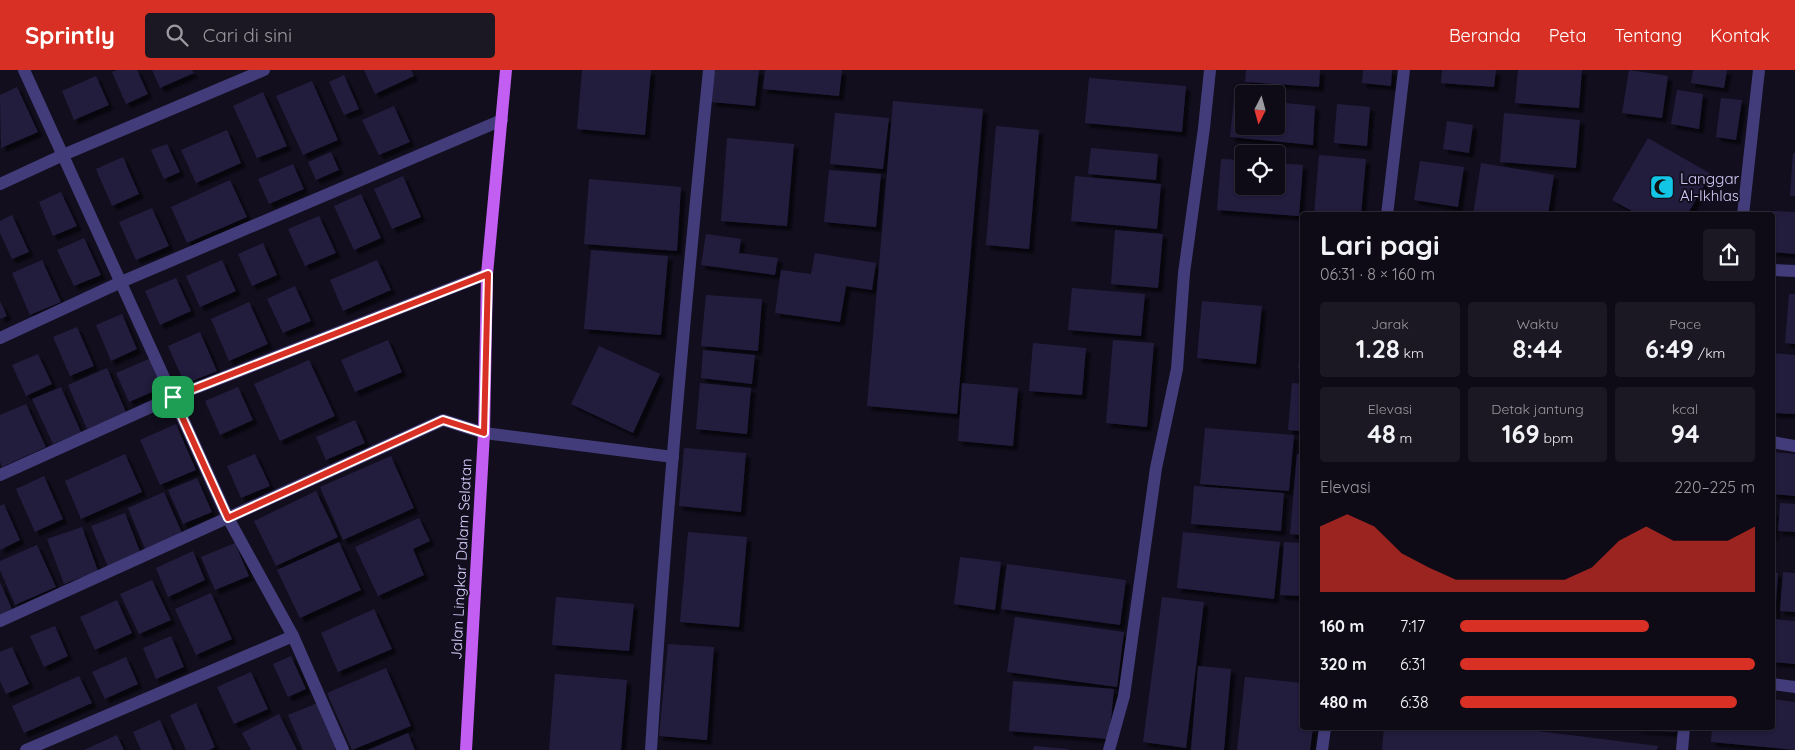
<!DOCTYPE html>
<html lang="id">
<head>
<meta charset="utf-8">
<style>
  :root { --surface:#0e0a16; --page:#1c1823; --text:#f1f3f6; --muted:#9b9aa1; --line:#2e2b35; --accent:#d93025 }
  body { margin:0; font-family:Quicksand,sans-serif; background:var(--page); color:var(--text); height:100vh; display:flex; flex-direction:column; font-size:19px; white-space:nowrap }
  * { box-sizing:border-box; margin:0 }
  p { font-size:16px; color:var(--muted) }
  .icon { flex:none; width:28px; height:28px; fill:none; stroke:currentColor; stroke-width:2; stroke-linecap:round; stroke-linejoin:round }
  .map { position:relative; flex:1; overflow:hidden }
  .details { position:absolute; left:1300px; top:142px; width:475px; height:518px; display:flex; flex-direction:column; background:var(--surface); border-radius:5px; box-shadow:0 1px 4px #0004,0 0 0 1px var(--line) }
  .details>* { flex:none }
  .needle { width:32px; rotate:186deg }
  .tools { position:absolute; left:1235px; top:15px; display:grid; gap:10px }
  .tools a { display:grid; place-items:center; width:50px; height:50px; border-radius:5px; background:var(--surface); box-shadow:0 1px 4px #0004,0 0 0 1px var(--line); font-size:25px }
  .pin { position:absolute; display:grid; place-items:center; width:42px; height:42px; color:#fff; margin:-21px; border-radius:10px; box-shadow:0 2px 8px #0006 }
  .round { display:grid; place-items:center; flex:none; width:52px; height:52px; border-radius:5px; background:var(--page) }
  .head { display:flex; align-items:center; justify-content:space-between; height:85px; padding:0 20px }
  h1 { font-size:28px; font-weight:700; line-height:38px }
  .metrics { display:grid; grid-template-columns:repeat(3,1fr); gap:8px; height:85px; padding:5px 20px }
  .metrics div { display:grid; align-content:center; border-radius:5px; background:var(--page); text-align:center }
  .metrics b { font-size:25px; font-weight:700 }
  .metrics small { font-size:14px; font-weight:400 }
  .metrics p { font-size:14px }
  .chart { height:140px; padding:10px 20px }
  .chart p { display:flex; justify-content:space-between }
  .chart svg { width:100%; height:90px; margin-top:5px; fill:var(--accent); opacity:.7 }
  ul { padding:0 20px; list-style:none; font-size:16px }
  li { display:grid; grid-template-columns:80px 60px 1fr; align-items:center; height:38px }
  li i { height:12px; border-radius:6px; background:var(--accent) }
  header { display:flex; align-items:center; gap:30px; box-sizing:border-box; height:70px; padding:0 25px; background:var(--accent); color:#fff }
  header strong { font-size:24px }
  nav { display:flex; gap:28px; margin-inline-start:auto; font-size:18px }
  .search { width:350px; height:45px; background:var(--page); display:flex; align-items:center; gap:12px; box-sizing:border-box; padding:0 18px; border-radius:5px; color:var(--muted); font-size:19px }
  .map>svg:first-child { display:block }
  .building { fill:#241c3e; filter:url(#shadow) }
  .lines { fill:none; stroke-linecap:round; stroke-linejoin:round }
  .minor { stroke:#423d7a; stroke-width:12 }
  .primary { stroke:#c25ff2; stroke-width:12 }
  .route-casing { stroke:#fff; stroke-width:10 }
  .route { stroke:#d93025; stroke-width:6 }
  .labels { text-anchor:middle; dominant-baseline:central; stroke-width:4; stroke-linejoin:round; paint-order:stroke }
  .poi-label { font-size:15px; fill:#d6cffb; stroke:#120e1e; text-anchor:start }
  .street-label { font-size:15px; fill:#d6cffb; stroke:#120e1e }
</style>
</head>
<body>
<header>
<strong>Sprintly</strong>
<div class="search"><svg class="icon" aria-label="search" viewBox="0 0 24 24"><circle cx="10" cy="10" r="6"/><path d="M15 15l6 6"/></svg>Cari di sini</div>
<nav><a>Beranda</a><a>Peta</a><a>Tentang</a><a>Kontak</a></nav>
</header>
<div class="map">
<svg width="1795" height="680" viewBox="0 0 1795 680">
  <defs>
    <filter id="shadow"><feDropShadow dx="4.5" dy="4.5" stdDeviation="1" flood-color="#0009"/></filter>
  </defs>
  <rect width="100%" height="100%" fill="#120e1e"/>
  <!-- building -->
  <g class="building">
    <polygon points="117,0 137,0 148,24 126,34 112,2"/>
    <polygon points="152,0 192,0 194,3 160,18"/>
    <polygon points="364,0 411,0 414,6 375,24"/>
    <polygon points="582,0 651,0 645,65 577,59"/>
    <polygon points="714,0 759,0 755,36 711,32"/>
    <polygon points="765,0 842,0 839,26 763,19"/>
    <polygon points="1246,0 1320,0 1319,17 1245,12"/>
    <polygon points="1363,0 1392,0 1391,16 1362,13"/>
    <polygon points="1442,0 1496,0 1494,17 1441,13"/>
    <polygon points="1518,0 1582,0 1579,38 1515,33"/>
    <polygon points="1629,0 1668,6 1662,48 1622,43"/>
    <polygon points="1693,0 1727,0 1724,18 1691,13"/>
    <polygon points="344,5 359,39 344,45 329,12"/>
    <polygon points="96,6 109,35 74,50 62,21"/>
    <polygon points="1089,8 1186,16 1182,62 1085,53"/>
    <polygon points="312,11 338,70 303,85 276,26"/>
    <polygon points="17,17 38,62 1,78 0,25"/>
    <polygon points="1677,20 1703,24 1699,59 1671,54"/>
    <polygon points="263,22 287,76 257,88 233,36"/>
    <polygon points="1721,28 1742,30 1736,70 1716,67"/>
    <polygon points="1234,29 1244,29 1244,56 1276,56 1276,32 1315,36 1313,75 1230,67"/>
    <polygon points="893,31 983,39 957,344 867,336"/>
    <polygon points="1337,34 1370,37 1367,76 1334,73"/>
    <polygon points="394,36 410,72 379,85 362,50"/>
    <polygon points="835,43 889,48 883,99 830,94"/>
    <polygon points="1504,43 1580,50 1576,98 1500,92"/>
    <polygon points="1447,51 1473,55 1469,83 1443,79"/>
    <polygon points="996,56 1039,60 1029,179 986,175"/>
    <polygon points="227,60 241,93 196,113 181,80"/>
    <polygon points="727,68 794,74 787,156 721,151"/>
    <polygon points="1648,68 1711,104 1687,145 1639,145 1612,130"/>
    <polygon points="167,74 180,102 164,109 151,80"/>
    <polygon points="1091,78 1158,84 1156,110 1088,104"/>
    <polygon points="331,82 339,100 316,110 308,92"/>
    <polygon points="1793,83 1795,83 1795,126 1790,126"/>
    <polygon points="1319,85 1366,89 1361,145 1314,145"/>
    <polygon points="123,87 139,124 112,136 96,99"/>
    <polygon points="1221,89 1244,90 1244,116 1276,116 1276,93 1303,95 1299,146 1217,140"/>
    <polygon points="1420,91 1464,97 1458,137 1414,130"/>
    <polygon points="1481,93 1554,105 1548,145 1473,145"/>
    <polygon points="293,94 304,119 269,134 258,109"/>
    <polygon points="829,100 881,104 876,157 824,152"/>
    <polygon points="403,106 421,147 392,159 374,119"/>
    <polygon points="1075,106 1161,114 1157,159 1071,151"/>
    <polygon points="589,109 681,117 677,181 584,174"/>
    <polygon points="230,110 247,147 187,173 171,137"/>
    <polygon points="61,122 77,156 53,166 39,132"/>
    <polygon points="361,124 381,168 354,180 334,136"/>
    <polygon points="152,138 169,176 136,190 119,152"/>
    <polygon points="1773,141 1795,142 1795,184 1772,182"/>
    <polygon points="12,145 29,182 12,189 0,163 0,151"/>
    <polygon points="319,146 336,183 305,196 288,159"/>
    <polygon points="1115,160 1163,164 1158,218 1111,214"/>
    <polygon points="706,164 741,169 739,183 778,188 775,205 701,195"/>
    <polygon points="84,168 101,205 74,216 57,180"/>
    <polygon points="263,173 277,205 252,216 238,184"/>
    <polygon points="591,180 668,186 661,265 584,259"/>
    <polygon points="815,183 876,193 872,220 846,216 840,252 775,243 781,200 811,204"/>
    <polygon points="42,190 61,232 30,245 12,203"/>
    <polygon points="222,190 236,221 200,237 186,206"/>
    <polygon points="377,190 391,220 343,241 330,210"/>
    <polygon points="176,208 191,241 160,255 145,221"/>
    <polygon points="295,216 311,251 283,263 267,229"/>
    <polygon points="1072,218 1145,224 1141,266 1068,260"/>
    <polygon points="1789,224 1795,224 1795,274 1785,273"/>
    <polygon points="706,225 762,229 758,281 701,276"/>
    <polygon points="0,231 7,246 0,249"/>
    <polygon points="1202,231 1262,236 1256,294 1197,288"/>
    <polygon points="249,232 268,274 229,291 211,249"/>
    <polygon points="122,244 137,279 111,291 96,255"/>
    <polygon points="77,257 94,296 70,306 53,267"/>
    <polygon points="1301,260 1302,260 1302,300 1298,299"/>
    <polygon points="200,262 217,301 185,314 168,276"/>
    <polygon points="388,270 402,302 355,322 341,290"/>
    <polygon points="1113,270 1154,273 1147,357 1106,353"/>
    <polygon points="1033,273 1086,278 1082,325 1029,321"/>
    <polygon points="599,276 660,304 633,363 571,334"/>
    <polygon points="703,280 755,285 752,314 701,308"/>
    <polygon points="1772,283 1795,285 1795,344 1772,343"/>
    <polygon points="38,284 52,314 26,326 12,295"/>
    <polygon points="151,288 164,317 129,332 116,303"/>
    <polygon points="309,290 335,346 280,371 254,314"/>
    <polygon points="107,298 126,342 87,359 68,315"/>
    <polygon points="700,313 751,318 747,364 696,359"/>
    <polygon points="962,313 1018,318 1013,376 958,371"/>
    <polygon points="1292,313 1302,314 1302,361 1288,360"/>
    <polygon points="61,317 81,362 53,374 32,329"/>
    <polygon points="238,317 253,350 220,365 205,331"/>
    <polygon points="26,334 46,377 2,397 0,392 0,345"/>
    <polygon points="355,350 365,373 326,390 316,367"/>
    <polygon points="176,354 196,400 160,415 140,370"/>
    <polygon points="1205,358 1294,365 1289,421 1200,414"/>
    <polygon points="684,378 746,383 741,442 679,436"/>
    <polygon points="1772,382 1795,384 1795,426 1772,424"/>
    <polygon points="125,384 142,422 81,449 65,411"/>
    <polygon points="255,384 270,416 241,428 227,396"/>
    <polygon points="1297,384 1302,384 1302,465 1290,464"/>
    <polygon points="391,386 414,438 343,470 320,417"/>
    <polygon points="44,406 63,449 35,462 16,419"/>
    <polygon points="197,408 212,442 183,454 168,420"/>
    <polygon points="1194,416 1284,423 1281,461 1191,454"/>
    <polygon points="316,421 338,467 276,496 254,451"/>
    <polygon points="164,422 183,465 146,481 128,438"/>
    <polygon points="1780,433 1795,434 1795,462 1778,461"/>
    <polygon points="4,434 20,470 0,480 0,436"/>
    <polygon points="1772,441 1776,441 1774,467 1772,467"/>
    <polygon points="125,443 141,484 108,497 91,456"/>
    <polygon points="419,448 430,471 413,479 424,505 378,526 355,477"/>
    <polygon points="82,457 98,501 64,514 47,469"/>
    <polygon points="688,462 747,467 739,557 680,552"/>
    <polygon points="1183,462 1280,472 1274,529 1177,518"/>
    <polygon points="339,472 361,520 300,548 277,500"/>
    <polygon points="1284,472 1302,473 1302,526 1280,525"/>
    <polygon points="235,473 249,506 215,520 201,487"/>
    <polygon points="37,475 56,517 15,535 0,500 0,491"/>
    <polygon points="193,481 205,510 168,527 156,498"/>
    <polygon points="960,487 1001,492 995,540 954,534"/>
    <polygon points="1007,494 1126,510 1120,555 1001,539"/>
    <polygon points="1772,502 1778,503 1775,545 1772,545"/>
    <polygon points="1783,502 1795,503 1795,542 1780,541"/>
    <polygon points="152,510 171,550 139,564 120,524"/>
    <polygon points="0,512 12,539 0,545"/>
    <polygon points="211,523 232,569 196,585 175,539"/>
    <polygon points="556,527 634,534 629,581 552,575"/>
    <polygon points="1162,527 1204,532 1186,678 1143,672"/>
    <polygon points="117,530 132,563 95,580 80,547"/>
    <polygon points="374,539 392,579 338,602 321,563"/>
    <polygon points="1015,547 1124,562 1117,617 1007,602"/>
    <polygon points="1772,549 1795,551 1795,594 1772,592"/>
    <polygon points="55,556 68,586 44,597 30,566"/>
    <polygon points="171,566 184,597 156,609 143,578"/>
    <polygon points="668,574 714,577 707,670 659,666"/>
    <polygon points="12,577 29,614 6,624 0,611 0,582"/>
    <polygon points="291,586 306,619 288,627 273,594"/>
    <polygon points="126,587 138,614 105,629 92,602"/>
    <polygon points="1198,596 1231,599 1224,680 1191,680"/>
    <polygon points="386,598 411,656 352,680 327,623"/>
    <polygon points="251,602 268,639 234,654 217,617"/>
    <polygon points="555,604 627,610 621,680 549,680"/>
    <polygon points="79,606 92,633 24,663 12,636"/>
    <polygon points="1245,607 1302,613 1302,658 1313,658 1310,680 1237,680"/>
    <polygon points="1013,611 1114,619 1109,669 1009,661"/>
    <polygon points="1772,629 1795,632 1795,680 1711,672 1712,658 1772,658"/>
    <polygon points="196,633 215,677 209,680 186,680 170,645"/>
    <polygon points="318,633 337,679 334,680 303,680 288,645"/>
    <polygon points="279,644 297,680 251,680 242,663"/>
    <polygon points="160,650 173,680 141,680 133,662"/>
    <polygon points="1384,658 1513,658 1658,676 1657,680 1382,680"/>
    <polygon points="1636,658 1675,658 1675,662 1636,659"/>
    <polygon points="408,663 415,680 368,680"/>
    <polygon points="117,665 124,680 84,680"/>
    <polygon points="1034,676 1068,679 1068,680 1033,680"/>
  </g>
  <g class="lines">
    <!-- minor -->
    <g class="minor">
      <polyline points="24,0 228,448 293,566 343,680"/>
      <polyline points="0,114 63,85 264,0"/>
      <polyline points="1387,145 1404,0"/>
      <polyline points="1743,145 1759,0"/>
      <polyline points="1772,200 1795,201"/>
      <polyline points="0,268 121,212 502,50"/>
      <polyline points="1772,372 1795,376"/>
      <polyline points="0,405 173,327 487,204"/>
      <polyline points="0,551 443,350 484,363 673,387"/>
      <polyline points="1772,614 1795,617"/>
      <polyline points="26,680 293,566"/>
      <path d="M 651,680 C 665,453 686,226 709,0"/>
      <polyline points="1109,680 1124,626 1156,398 1177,299 1184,203 1204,58 1210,0"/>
      <polyline points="1322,680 1325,658"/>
      <polyline points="1682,680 1684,658"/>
    </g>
    <!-- primary -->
    <polyline class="primary" points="466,680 484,363 487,204 506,0"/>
  </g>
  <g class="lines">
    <defs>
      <polygon id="route" points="488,204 484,363 443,350 228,448 173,327"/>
    </defs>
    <!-- route casing -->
    <use href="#route" class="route-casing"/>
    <!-- route -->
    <use href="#route" class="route"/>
  </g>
  <!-- icons -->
  <defs>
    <symbol id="mosque-square" viewBox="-11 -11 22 22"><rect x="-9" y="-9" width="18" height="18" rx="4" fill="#12c5e4" stroke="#120e1e"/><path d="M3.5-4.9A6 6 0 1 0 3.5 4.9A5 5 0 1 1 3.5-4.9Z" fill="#111"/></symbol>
  </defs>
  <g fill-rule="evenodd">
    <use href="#mosque-square" x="1648" y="103" width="28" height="28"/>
  </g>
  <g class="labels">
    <!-- poi labels -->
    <g class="poi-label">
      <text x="1680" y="108">Langgar<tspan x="1680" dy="17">Al-Ikhlas</tspan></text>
    </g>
    <!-- street labels -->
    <g class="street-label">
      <text transform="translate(461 489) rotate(-87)">Jalan Lingkar Dalam Selatan</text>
    </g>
  </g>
</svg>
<div class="tools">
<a><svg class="needle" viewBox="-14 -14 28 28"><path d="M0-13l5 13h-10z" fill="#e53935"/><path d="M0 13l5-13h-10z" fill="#9b9aa1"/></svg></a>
<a><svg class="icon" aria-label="locate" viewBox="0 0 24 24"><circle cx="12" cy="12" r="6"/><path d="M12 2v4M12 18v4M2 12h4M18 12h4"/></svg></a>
</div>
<div class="pin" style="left:173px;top:327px;background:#1e9e55"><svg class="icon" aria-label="arrive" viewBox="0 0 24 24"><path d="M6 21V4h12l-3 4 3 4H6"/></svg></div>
<section class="details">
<div class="head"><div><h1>Lari pagi</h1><p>06:31 · 8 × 160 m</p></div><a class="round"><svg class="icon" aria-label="share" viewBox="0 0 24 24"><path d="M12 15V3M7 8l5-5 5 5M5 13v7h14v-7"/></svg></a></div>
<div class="metrics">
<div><p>Jarak</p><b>1.28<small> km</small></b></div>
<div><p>Waktu</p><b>8:44</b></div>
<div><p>Pace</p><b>6:49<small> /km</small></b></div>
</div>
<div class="metrics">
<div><p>Elevasi</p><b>48<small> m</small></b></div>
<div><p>Detak jantung</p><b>169<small> bpm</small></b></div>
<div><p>kcal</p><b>94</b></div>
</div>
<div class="chart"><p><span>Elevasi</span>220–225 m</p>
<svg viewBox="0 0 160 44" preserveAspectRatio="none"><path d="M0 44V12L10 6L20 12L30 25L40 32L50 38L60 38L70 38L80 38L90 38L100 32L110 19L120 12L130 19L140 19L150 19L160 12V44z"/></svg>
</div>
<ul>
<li><b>160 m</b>7:17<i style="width:64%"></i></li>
<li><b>320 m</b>6:31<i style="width:100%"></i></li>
<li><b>480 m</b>6:38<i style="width:94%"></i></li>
</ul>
</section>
</div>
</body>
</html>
